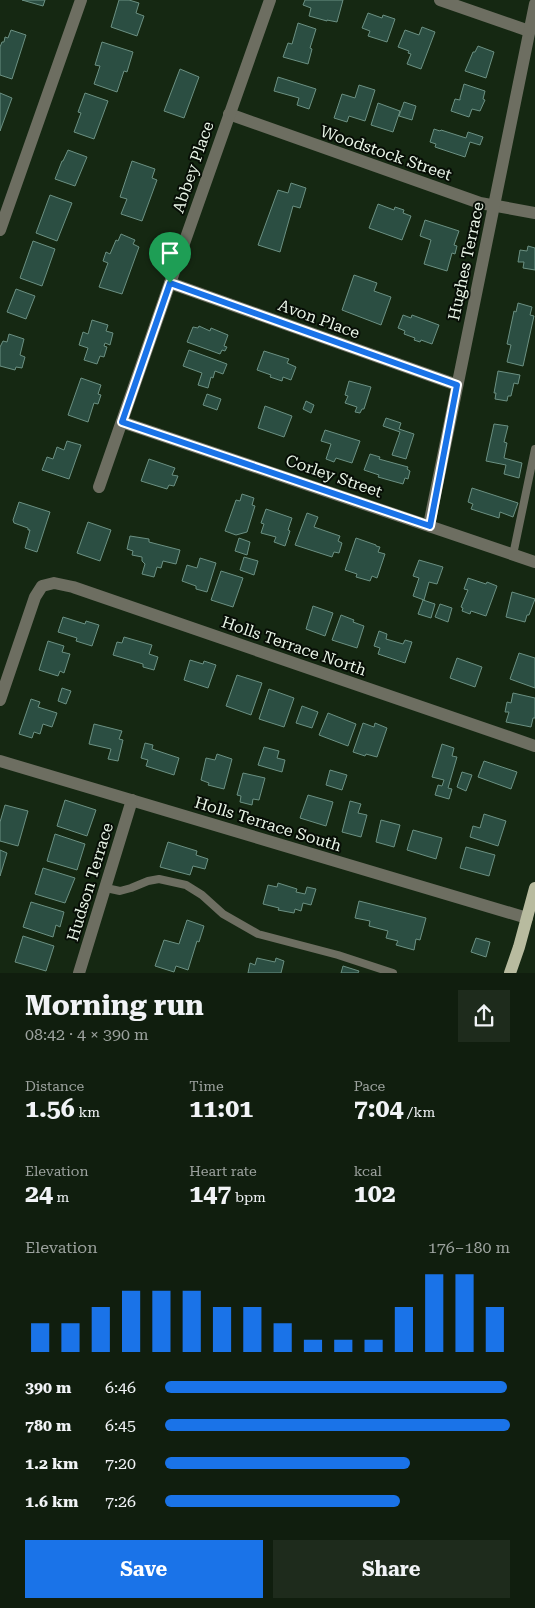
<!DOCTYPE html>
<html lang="en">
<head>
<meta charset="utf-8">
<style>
  :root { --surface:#101e0e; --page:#1e2b1c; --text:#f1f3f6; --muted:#9ca29e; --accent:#1a73e8 }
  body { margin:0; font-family:"Roboto Serif",serif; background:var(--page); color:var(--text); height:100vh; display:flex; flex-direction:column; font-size:19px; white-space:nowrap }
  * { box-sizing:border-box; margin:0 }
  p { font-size:16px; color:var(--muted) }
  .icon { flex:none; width:28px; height:28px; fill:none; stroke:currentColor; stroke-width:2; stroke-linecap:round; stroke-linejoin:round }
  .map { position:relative; height:973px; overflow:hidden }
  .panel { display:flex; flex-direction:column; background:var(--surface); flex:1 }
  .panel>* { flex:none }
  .pin { position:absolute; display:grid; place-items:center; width:42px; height:42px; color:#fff; margin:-51px -21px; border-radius:50% 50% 50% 0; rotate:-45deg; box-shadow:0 0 5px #0007 }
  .pin .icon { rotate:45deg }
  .round { display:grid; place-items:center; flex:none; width:52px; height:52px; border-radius:0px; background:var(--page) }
  .summary { display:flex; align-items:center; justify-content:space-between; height:85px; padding:0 25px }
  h1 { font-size:28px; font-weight:700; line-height:38px }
  .figures { display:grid; grid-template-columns:repeat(3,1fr); gap:8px; height:85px; padding:5px 25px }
  .figures div { display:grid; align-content:center }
  .figures b { font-size:25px; font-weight:700 }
  .figures small { font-size:14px; font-weight:400 }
  .figures p { font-size:14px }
  .chart { height:140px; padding:10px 25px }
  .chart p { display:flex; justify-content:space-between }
  .chart svg { width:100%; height:90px; margin-top:5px; stroke:var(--accent); stroke-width:6 }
  .primary-button { display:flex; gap:10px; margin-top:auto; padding:10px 25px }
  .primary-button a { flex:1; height:58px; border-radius:0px; background:var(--accent); color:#fff; font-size:20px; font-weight:700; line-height:58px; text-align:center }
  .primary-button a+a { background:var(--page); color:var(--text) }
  ul { padding:0 25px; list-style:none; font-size:16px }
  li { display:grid; grid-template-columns:80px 60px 1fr; align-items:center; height:38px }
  li i { height:12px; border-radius:6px; background:var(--accent) }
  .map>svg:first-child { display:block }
  .building { fill:#2b4e42; stroke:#6b9082 }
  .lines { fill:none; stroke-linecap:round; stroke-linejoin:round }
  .lane { stroke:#6d6e61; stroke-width:8 }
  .street { stroke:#6d6e61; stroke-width:12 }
  .primary { stroke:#b8bb9f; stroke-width:12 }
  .route-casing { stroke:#fff; stroke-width:10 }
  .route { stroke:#1a73e8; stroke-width:6 }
  .labels { text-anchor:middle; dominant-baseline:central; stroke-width:4; stroke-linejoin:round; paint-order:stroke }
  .street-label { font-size:16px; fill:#e9f5e7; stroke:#070e06 }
</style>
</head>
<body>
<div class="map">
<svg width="535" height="973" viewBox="0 0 535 973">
  <rect width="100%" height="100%" fill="#152812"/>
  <!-- building -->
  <g class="building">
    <polygon points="22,0 45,0 43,6"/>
    <polygon points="119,0 129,0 139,3 136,13 144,16 137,36 111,27"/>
    <polygon points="305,0 343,0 337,22 327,20 327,21 309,16 311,8 303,5"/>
    <polygon points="368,13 382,18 383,15 395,19 387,42 368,36 370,31 362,28"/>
    <polygon points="298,23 316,29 310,48 312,49 308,64 283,57 288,43 292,44"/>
    <polygon points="422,27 435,32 421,69 407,64 411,54 408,53 409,51 398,47 405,30 419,35"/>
    <polygon points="11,30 26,35 12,79 0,75 0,47 2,42 4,42 5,37 8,38"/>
    <polygon points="102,42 133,52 127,72 124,71 117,92 94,84 100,66 95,65"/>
    <polygon points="478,46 494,52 486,78 465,71 473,52 475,52"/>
    <polygon points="180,69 199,77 184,118 164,111"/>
    <polygon points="278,77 316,89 309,109 297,105 299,98 274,91"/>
    <polygon points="464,84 485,91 483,99 485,100 480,111 472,109 469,117 451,111 455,99 460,100 460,98"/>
    <polygon points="359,85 375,90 365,121 349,116 347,122 334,118 342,94 355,98"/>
    <polygon points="0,93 12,98 0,131"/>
    <polygon points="85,93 108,101 94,139 74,132 81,113 78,112"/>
    <polygon points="404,102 416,106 412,120 399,116"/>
    <polygon points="378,103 400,111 393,132 371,125"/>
    <polygon points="434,129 440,131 441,130 466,138 468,132 483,137 480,145 470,142 465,157 435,147 436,144 430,142"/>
    <polygon points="68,150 87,157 75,186 55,179 62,161 63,161"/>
    <polygon points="132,161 155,169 152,178 157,180 142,221 121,214 127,199 120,197"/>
    <polygon points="291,183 306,188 300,208 293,206 280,252 258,245 278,190 288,193"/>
    <polygon points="50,195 72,203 57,241 36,233"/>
    <polygon points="378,204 394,210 395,207 404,210 403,213 411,216 402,240 369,228"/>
    <polygon points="425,220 459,231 454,245 457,246 455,254 452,253 447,271 424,264 431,240 420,236"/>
    <polygon points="121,234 135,240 133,244 139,247 122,294 99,287 108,263 103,261 106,252 110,254 116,240 118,241"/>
    <polygon points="33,241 55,249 42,286 20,278"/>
    <polygon points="528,246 535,248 535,270 523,268 524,262 518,262 520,250 527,251"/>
    <polygon points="354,275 377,283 374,291 391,297 381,325 342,310"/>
    <polygon points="16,289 35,296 26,319 7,312"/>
    <polygon points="518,303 532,307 530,315 534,316 523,366 507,362 511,345 507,344 514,311 516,312"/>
    <polygon points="403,315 411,318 412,315 439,325 432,344 421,340 420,342 414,340 415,338 404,334 405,331 398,328"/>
    <polygon points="92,320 108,325 106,331 113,333 110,345 105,343 104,346 107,347 104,357 100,356 97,364 84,360 88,348 79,345 83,332 88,334"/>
    <polygon points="199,326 210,331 211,328 228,335 224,346 227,347 225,351 222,350 220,354 187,342 193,327 198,328"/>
    <polygon points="9,334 24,339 20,355 25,357 22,368 16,367 15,370 0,366 0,347 3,341 7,342"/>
    <polygon points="189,350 227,364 223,374 215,371 213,378 211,377 208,388 198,385 202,373 183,366"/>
    <polygon points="264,351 289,359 287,363 296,367 291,380 283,377 282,381 270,377 271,375 257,370"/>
    <polygon points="498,371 520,375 518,384 514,383 511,396 508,396 507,401 495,399 496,393 494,393"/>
    <polygon points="81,378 101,385 98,394 101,395 98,404 94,403 88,422 68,415"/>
    <polygon points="349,381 371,387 364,409 362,409 360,413 355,412 357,407 345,403 348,396 345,395"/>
    <polygon points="207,394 221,399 217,410 203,405"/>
    <polygon points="306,401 314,405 311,413 303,409"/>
    <polygon points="265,406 292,416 284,437 258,428"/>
    <polygon points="386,418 401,423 399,429 414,434 406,459 392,455 400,432 383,426"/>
    <polygon points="494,424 508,426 504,442 507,443 504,458 522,463 519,478 504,474 506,465 486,461"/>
    <polygon points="325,430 360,441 352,463 336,458 334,462 326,459 331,444 321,441"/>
    <polygon points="67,441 81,445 69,479 42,470 47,457 53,459 57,447 64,450"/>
    <polygon points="370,454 380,457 379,459 408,467 407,469 410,471 408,479 405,478 403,484 378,477 379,475 364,470"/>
    <polygon points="149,459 175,468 172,475 178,476 174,486 169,485 167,489 141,481"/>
    <polygon points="472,488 518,503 513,517 500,512 499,518 471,509 473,504 468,502"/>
    <polygon points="242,494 254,498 252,505 255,506 247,532 236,535 225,531 236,500 240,501"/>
    <polygon points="19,502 50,512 37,552 25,548 30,530 28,530 28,528 14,523 13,520"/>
    <polygon points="266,509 292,518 288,530 290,531 285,546 274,542 276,537 261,533 264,524 261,523"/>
    <polygon points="307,513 318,517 314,527 340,536 338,541 342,543 339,553 334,552 332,557 295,545"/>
    <polygon points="88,522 111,530 100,561 77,553"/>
    <polygon points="130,536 149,539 149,542 180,550 176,564 163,561 161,568 157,567 154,577 142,574 145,564 142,561 142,557 132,555 133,551 127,549"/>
    <polygon points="239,538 250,542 247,555 235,551"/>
    <polygon points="356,538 376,545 376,546 380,547 378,552 385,554 377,578 372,576 370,581 356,577 357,574 345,570"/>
    <polygon points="244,557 258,561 254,575 240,570"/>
    <polygon points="200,558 216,563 207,592 196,589 196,586 182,581 187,565 197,568"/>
    <polygon points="419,560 443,567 437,584 429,582 424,600 413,596 419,578 413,576"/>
    <polygon points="221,571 243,578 233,607 211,600"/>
    <polygon points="468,578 486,584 487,582 497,586 486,616 471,611 470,614 462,611 463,608 461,607 468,590 464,589"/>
    <polygon points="512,592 535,599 529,615 527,615 525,622 506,617"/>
    <polygon points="423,600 435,604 431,618 418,614"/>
    <polygon points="440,604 452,608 448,622 435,617"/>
    <polygon points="313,606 333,613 325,636 306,629"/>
    <polygon points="341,615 354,620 353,622 364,626 357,648 332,640"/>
    <polygon points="63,617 85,624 86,621 99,625 92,646 76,641 77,638 58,632"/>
    <polygon points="379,631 387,634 386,639 403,644 405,640 412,642 405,663 378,654 380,648 374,646"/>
    <polygon points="124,637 152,645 149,654 158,657 154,670 143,667 143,664 113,655 117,642 122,643"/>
    <polygon points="48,641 64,646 62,652 70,654 64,673 60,671 58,676 39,670"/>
    <polygon points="519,653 535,658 535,688 510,679"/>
    <polygon points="457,658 482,667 475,687 450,678"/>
    <polygon points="190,660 203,664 204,661 216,665 208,688 184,680"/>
    <polygon points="237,675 262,683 251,715 226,706"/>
    <polygon points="62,688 71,691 66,704 58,701"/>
    <polygon points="269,689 294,698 284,727 259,719"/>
    <polygon points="513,693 535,698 535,718 533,718 531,727 506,722 509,712 505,712 507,702 511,703"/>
    <polygon points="31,699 40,702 38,707 57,713 52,727 43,724 40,734 34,732 32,738 19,734"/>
    <polygon points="302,706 318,712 312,728 296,723"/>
    <polygon points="328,713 356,724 348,746 319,735"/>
    <polygon points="363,723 374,727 375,723 387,728 377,757 366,754 365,756 353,752"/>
    <polygon points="94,724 122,731 119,739 123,740 118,761 108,759 111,749 89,744"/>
    <polygon points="145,743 153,745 152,749 179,758 174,775 146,766 148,760 141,758"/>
    <polygon points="442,744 454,748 452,756 457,757 448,788 452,789 449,799 435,795 438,785 442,786 444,780 432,777"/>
    <polygon points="264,747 279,751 277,758 285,760 282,772 258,765"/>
    <polygon points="217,754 232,759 224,789 208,785 209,783 201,780 206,758 215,760"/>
    <polygon points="484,761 517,772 511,789 478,777"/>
    <polygon points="330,770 347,775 342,790 326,785"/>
    <polygon points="462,772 472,775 466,791 457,787"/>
    <polygon points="243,773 265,778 259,800 253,799 252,805 240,802 241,796 237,795"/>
    <polygon points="308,795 333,802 326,826 300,818"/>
    <polygon points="65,800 96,810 87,836 57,826"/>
    <polygon points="350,801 361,804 358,813 367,815 361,837 342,832"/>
    <polygon points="5,805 28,811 18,846 0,841 0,822"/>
    <polygon points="484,814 506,821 498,846 470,837 473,826 480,828"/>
    <polygon points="381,820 400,825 394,847 376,842"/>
    <polygon points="413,830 442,838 436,859 407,850"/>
    <polygon points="55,834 85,844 77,870 47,861"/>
    <polygon points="168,842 197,851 196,855 208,859 205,869 193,866 190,875 160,867"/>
    <polygon points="466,847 495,855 489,876 460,868"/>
    <polygon points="0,850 7,853 0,876"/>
    <polygon points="43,868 75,878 65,903 35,894"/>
    <polygon points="278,883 297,889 296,892 305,894 307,887 316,889 311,905 303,903 301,911 295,909 294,913 278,910 279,908 263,904 268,885 277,887"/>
    <polygon points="359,901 426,918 420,940 416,939 414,950 396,945 398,941 386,938 388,931 369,926 370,921 355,918"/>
    <polygon points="31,902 64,912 60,927 56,925 53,937 23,927"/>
    <polygon points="187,920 204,926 199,942 197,941 188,970 176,966 174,972 155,966 164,940 179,944"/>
    <polygon points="23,936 54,946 46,971 15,962"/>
    <polygon points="476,938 490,942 486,957 471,952"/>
    <polygon points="257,958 275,962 276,958 284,961 281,973 248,973 250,963 255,965"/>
    <polygon points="343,966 359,971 358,973 341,973"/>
  </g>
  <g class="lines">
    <!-- lane -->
    <g class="lane">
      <polyline points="513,555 535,449"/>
      <polyline points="106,888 120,891 131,888 148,881 159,879 186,885 202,895 223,914 258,934 338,955 393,973"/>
    </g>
    <!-- street -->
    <g class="street">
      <polyline points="440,0 529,31"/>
      <polyline points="229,114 480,203 535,213"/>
      <polyline points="0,230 81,0"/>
      <polyline points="170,283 457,385"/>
      <polyline points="122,422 535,562"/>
      <polyline points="99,487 170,283 270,0"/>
      <polyline points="429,525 535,4"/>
      <polyline points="0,700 35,597 42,586 54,583 73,587 535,746"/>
      <polyline points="0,761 527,918"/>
      <polyline points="79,973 132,800"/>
    </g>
    <!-- primary -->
    <polyline class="primary" points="510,973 519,947 535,888"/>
  </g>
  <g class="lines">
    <defs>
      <polygon id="route" points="170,283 457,385 430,526 122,422"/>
    </defs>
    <!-- route casing -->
    <use href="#route" class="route-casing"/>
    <!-- route -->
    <use href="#route" class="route"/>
  </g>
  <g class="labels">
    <!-- street labels -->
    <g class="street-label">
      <text transform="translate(386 153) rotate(19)">Woodstock Street</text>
      <text transform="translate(193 167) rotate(-71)">Abbey Place</text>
      <text transform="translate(466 261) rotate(-78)">Hughes Terrace</text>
      <text transform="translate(319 319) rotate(20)">Avon Place</text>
      <text transform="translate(334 476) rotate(19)">Corley Street</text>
      <text transform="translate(294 646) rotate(19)">Holls Terrace North</text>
      <text transform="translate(268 824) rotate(17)">Holls Terrace South</text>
      <text transform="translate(90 882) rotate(-73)">Hudson Terrace</text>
    </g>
  </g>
</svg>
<div class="pin" style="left:170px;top:283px;background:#1e9e55"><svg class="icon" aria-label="arrive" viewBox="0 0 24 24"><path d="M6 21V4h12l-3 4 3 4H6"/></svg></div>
</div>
<section class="panel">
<div class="summary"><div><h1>Morning run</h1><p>08:42 · 4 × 390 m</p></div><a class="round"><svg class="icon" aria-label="share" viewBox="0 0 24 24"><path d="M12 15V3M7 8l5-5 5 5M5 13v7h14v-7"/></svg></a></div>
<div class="figures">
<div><p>Distance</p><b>1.56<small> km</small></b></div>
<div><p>Time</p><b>11:01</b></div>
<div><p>Pace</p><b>7:04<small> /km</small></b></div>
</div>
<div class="figures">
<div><p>Elevation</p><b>24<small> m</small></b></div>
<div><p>Heart rate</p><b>147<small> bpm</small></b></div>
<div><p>kcal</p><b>102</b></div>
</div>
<div class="chart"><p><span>Elevation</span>176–180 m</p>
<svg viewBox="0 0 160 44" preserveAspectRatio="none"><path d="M5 44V30M15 44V30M25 44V22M35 44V14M45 44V14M55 44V14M65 44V22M75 44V22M85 44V30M95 44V38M105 44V38M115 44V38M125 44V22M135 44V6M145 44V6M155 44V22"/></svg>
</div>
<ul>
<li><b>390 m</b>6:46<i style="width:99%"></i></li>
<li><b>780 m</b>6:45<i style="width:100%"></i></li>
<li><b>1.2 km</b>7:20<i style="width:71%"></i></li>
<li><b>1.6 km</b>7:26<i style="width:68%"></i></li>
</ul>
<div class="primary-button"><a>Save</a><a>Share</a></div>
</section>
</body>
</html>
